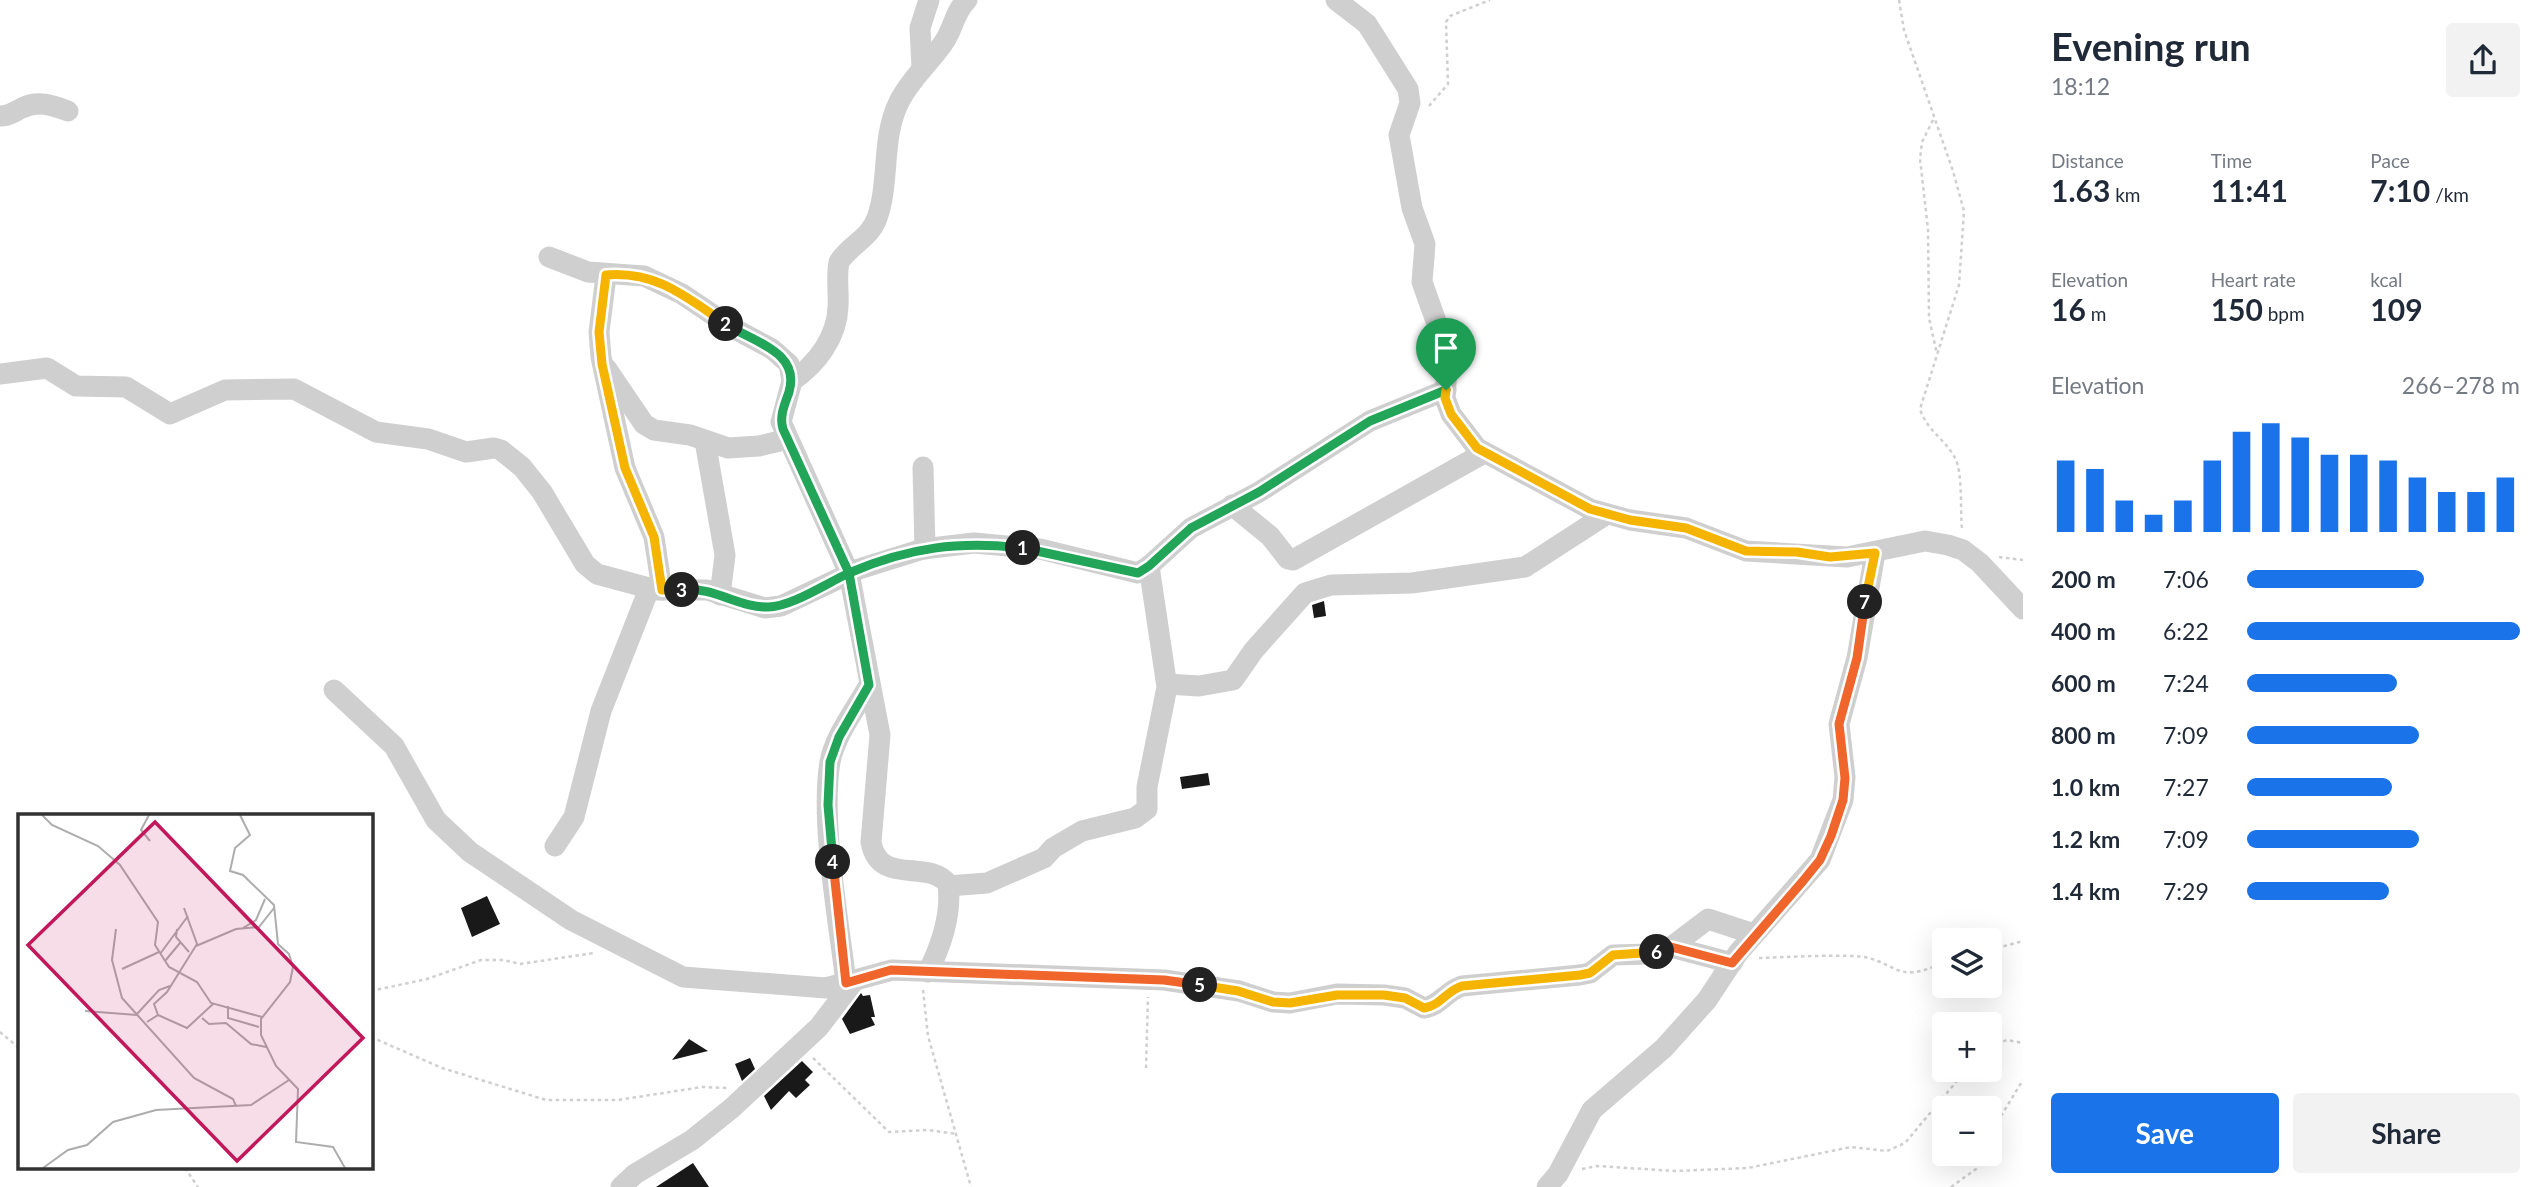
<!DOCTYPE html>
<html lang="en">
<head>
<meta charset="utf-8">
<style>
  :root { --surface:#fff; --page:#f2f2f3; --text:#1f2937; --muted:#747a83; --accent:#1a73e8 }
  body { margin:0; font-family:Lato,sans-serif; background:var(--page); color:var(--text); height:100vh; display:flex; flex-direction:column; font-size:26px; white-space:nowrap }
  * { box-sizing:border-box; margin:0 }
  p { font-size:23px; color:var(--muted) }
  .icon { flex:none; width:38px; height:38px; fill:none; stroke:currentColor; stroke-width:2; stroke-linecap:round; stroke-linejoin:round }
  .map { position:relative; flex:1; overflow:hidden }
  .details { display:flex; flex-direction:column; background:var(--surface); width:525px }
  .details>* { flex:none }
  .buttons { position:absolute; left:1932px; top:928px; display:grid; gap:14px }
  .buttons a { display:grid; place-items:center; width:70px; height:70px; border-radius:7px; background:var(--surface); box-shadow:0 7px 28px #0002; font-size:35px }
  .pin { position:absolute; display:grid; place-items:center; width:60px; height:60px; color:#fff; margin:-72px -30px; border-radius:50% 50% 50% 0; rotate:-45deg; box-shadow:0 0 7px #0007 }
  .pin .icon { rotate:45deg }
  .km { position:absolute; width:35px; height:35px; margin:-18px; border-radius:50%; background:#222; color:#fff; font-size:19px; line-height:35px; text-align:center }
  .round { display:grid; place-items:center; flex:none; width:74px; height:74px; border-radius:7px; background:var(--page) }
  .headline { display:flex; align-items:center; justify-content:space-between; height:119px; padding:0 28px }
  h1 { font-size:38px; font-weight:700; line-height:52px }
  .metrics { display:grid; grid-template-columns:repeat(3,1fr); gap:10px; height:119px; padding:7px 28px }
  .metrics div { display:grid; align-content:center }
  .metrics b { font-size:30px; font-weight:700 }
  .metrics small { font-size:19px; font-weight:400 }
  .metrics p { font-size:19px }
  .chart { height:196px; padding:14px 28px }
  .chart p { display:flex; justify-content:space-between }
  .chart svg { width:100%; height:126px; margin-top:7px; stroke:var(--accent); stroke-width:6 }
  .action { display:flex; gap:14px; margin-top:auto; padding:14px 28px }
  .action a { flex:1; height:80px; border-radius:7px; background:var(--accent); color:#fff; font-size:28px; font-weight:700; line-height:80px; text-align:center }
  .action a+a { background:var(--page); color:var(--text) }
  ul { padding:0 28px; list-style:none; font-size:23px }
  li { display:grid; grid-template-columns:112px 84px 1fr; align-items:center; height:52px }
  li i { height:18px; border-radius:9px; background:var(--accent) }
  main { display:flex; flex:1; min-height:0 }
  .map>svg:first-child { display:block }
  .building { fill:#191919 }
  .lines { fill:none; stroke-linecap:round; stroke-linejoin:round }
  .path { stroke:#cfcfcf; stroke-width:2.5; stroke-dasharray:3.5 3.5; stroke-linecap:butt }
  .minor { stroke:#cfcfcf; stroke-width:21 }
  .split-1-casing { stroke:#fff; stroke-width:14 }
  .split-2-casing { stroke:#fff; stroke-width:14 }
  .split-3-casing { stroke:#fff; stroke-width:14 }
  .split-4-casing { stroke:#fff; stroke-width:14 }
  .split-5-casing { stroke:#fff; stroke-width:14 }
  .split-6-casing { stroke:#fff; stroke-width:14 }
  .split-7-casing { stroke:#fff; stroke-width:14 }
  .split-8-casing { stroke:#fff; stroke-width:14 }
  .split-1 { stroke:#22a559; stroke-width:9 }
  .split-2 { stroke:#22a559; stroke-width:9 }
  .split-3 { stroke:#f5b400; stroke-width:9 }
  .split-4 { stroke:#22a559; stroke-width:9 }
  .split-5 { stroke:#f0652b; stroke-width:9 }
  .split-6 { stroke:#f5b400; stroke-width:9 }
  .split-7 { stroke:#f0652b; stroke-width:9 }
  .split-8 { stroke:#f5b400; stroke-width:9 }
  .inset-road { fill:none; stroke:#adadad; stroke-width:2 }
  .view { fill:#c2185b; fill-opacity:0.15; stroke:#c2185b; stroke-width:3.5 }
  .inset-edge { fill:none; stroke:#323232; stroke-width:3.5 }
</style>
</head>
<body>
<main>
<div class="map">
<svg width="2023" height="1187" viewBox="0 0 2023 1187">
  <rect width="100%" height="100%" fill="#fff"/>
  <!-- building -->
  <g class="building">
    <polygon points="1324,601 1326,616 1314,618 1312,605"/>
    <polygon points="1208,773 1210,785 1182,789 1180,777"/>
    <polygon points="487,896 500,924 472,937 461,908"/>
    <polygon points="861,993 863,996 870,995 875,1017 871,1017 875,1025 850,1034 842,1019"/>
    <polygon points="689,1039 708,1051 672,1060"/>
    <polygon points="750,1058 755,1069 742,1081 735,1064"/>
    <polygon points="802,1061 813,1072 805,1080 810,1085 796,1098 789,1091 771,1110 764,1096"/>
    <polygon points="693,1163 709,1187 656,1187"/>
  </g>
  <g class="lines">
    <!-- path -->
    <g class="path">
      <path d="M 1899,0 L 1904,30 L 1953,171 L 1964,211 L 1959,285 L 1920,409 C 1927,431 1945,439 1955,458 C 1963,472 1960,511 1962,529"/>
      <polyline points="1429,106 1448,84 1446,22 1450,16 1490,0"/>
      <polyline points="1933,120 1922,142 1920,159 1928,229 1929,318 1937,354"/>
      <polyline points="1999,557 2023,560"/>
      <polyline points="1990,950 2023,941"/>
      <path d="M 1759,958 C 1790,957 1821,955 1852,956 C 1897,957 1892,988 1944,962"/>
      <polyline points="923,990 928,1036 971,1187"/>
      <polyline points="371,991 427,979 481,960 504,960 520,964 594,953"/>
      <polyline points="0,1032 19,1048"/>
      <polyline points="371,1037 442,1068 546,1100 618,1100 702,1087 728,1088"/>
      <polyline points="1990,1046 2007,1040 2023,1043"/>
      <polyline points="813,1058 889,1132 928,1130 957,1134"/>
      <polyline points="1146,1068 1148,997"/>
      <polyline points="1990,1134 2023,1080"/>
      <polyline points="185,1168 198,1187"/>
      <polyline points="1582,1169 1597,1166 1675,1171 1748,1168 1851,1147 1887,1151 1905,1143 1967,1069"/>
      <polyline points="1951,1187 1976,1169 1983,1153"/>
    </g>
    <!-- minor -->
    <g class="minor">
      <polyline points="1336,0 1367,24 1408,89 1410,103 1399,135 1412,208 1425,244 1422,282 1448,355 1445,398 1451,414 1477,448 1590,509 1630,520 1686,528 1746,551 1847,557 1925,541 1948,545 1963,550 1980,563 2023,609"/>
      <polyline points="922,68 920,28 929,0"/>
      <path d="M 0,116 C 10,116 13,112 22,108 C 38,100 52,105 68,111"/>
      <path d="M 549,257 L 588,272 L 644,276 L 682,294 L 731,327 L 772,349 L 789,364 L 792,381 L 781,422 L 849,573 L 880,735 L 871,842 C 879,887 928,858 948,884 C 952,914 941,946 928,972"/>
      <polyline points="606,276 599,332 601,357 625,468 654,537 662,590"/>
      <polyline points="606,368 644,424 654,430 690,435 728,448 759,446 788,439"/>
      <polyline points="0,374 47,368 76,386 126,387 170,414 225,390 294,389 376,432 428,439 466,452 494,448 501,450 522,467 542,492 585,564 597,574 656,590 707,590 765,608 781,606 859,569 923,549 974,543 1040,549 1138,573 1149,566 1191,528 1259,492 1370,421 1446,390"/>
      <path d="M 792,381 C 817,364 837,337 838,307 C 839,292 836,277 839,262 C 850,245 870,238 877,218 C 890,182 881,138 899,102 C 911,78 930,63 944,42 C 954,28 954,12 967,0"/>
      <polyline points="705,441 725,555 720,595"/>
      <polyline points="923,467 925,549"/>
      <polyline points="1232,505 1270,536 1288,559 1293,560 1484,453"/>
      <polyline points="1167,684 1199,686 1233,680 1254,650 1305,593 1331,585 1412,583 1525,567 1607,514"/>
      <path d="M 334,690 L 394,746 L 436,820 L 470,852 L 571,920 L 683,977 L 826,988 L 892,970 L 1164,980 L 1239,991 L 1273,1002 L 1290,1003 L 1337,994 L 1384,995 L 1405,998 L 1424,1008 C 1440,1006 1446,991 1462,986 L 1580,975 L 1590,973 L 1613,955 L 1651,954 L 1671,947 L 1708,919 L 1754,934"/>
      <polyline points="555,846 574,817 601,711 649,589"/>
      <polyline points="948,886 987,883 1044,858 1053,848 1082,831 1135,818 1147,809 1147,787 1167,687 1149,566"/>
      <polyline points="1671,947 1732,963"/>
      <path d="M 846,983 C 839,921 820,822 830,762 C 835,735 856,709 869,685"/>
      <polyline points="621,1187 635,1174 692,1140 732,1108 819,1027 854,981"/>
      <polyline points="1547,1187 1558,1174 1592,1110 1664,1048 1707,1000 1738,953 1820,860 1843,800 1845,777 1839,724 1857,658 1875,553"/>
    </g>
  </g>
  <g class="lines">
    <defs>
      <polyline id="split-1" points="1023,548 1138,573 1149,566 1191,528 1259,492 1370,421 1446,390"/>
      <path id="split-2" d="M 726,324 C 752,342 801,351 789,392 C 785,404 779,416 783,429 L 849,573 C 909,547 959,541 1023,548"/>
      <path id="split-3" d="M 682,590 L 662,590 L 654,537 L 625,468 L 602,364 L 599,332 L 606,275 C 657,271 686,297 726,324"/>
      <path id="split-4" d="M 682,590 C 713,586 739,608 768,607 C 791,607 827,583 849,573 L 869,685 L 839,737 L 830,762 L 828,805 L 833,862"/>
      <polyline id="split-5" points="833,862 846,983 891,970 1164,980 1200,985"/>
      <path id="split-6" d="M 1200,985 L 1238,991 L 1273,1002 L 1290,1003 L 1337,995 L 1384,995 L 1405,998 L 1424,1008 C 1440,1006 1446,991 1462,986 L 1580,975 L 1590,973 L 1613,955 L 1657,952"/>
      <polyline id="split-7" points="1657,952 1671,947 1732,963 1803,881 1820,860 1831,836 1843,800 1845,778 1839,724 1857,658 1865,602"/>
      <polyline id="split-8" points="1446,390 1445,398 1451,414 1477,448 1590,509 1630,520 1686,528 1746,551 1797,552 1830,557 1875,553 1865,602"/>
    </defs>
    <!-- split-1 casing -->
    <use href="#split-1" class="split-1-casing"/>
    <!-- split-2 casing -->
    <use href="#split-2" class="split-2-casing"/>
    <!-- split-3 casing -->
    <use href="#split-3" class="split-3-casing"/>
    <!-- split-4 casing -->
    <use href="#split-4" class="split-4-casing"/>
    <!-- split-5 casing -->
    <use href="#split-5" class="split-5-casing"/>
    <!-- split-6 casing -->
    <use href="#split-6" class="split-6-casing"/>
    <!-- split-7 casing -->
    <use href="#split-7" class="split-7-casing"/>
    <!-- split-8 casing -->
    <use href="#split-8" class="split-8-casing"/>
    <!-- split-1 -->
    <use href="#split-1" class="split-1"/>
    <!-- split-2 -->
    <use href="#split-2" class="split-2"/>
    <!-- split-3 -->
    <use href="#split-3" class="split-3"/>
    <!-- split-4 -->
    <use href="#split-4" class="split-4"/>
    <!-- split-5 -->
    <use href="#split-5" class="split-5"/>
    <!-- split-6 -->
    <use href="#split-6" class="split-6"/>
    <!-- split-7 -->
    <use href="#split-7" class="split-7"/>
    <!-- split-8 -->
    <use href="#split-8" class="split-8"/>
  </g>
  <!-- overview -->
  <g transform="translate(18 814)">
    <rect width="355" height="355" fill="#fff"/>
    <path class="inset-road" d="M 24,1 L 34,11 L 80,32 L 102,51 L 140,108 L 137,131 L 151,153 L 179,168 L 193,189 L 244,203M 131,1 L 123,16 L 132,27M 222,1 L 232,21 L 217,34 L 212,57 L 225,61 L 256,91 L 260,130 L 271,140 L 275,153 L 272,168 L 243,205 L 243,221 L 258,252 L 280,275 L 278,328 L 315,333 L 327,354M 225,114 L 238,106 L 247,85M 98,115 L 94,146 L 104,184 L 176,264 L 215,285 L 218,292M 159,115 L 158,123 L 171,138M 178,132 L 218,115 L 241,113 L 256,94M 142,140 L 170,102M 147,147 L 162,129M 104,155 L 141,138M 210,192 L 210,204 L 241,213M 67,197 L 119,201M 119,200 L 141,176 L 152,172M 140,201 L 169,214 L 195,190M 184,204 L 191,210 L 208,209 L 233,230 L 248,233M 129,208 L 140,201 L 136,190 L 149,178 L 179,130 L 166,94M 25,354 L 50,336 L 69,331 L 95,308 L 138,296 L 233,291 L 271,266"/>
    <path class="view" d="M 137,8 L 345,224 L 219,347 L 10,131 Z"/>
    <rect width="355" height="355" class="inset-edge"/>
  </g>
</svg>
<div class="buttons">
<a><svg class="icon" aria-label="layers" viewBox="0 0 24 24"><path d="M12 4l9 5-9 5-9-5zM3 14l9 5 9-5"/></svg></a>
<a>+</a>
<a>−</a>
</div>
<div class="pin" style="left:1446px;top:390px;background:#1e9e55"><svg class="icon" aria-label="arrive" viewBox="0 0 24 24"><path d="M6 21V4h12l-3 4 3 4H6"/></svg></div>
<b class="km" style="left:1023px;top:548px">1</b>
<b class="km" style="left:726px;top:324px">2</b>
<b class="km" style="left:682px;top:590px">3</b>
<b class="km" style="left:833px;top:862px">4</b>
<b class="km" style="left:1200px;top:985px">5</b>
<b class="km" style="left:1657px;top:952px">6</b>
<b class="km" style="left:1865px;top:602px">7</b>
</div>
<section class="details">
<div class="headline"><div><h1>Evening run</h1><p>18:12</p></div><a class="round"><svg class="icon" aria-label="share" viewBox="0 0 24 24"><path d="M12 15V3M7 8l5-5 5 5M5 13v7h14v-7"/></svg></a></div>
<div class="metrics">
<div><p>Distance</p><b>1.63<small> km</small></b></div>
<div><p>Time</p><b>11:41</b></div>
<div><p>Pace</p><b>7:10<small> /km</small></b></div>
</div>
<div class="metrics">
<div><p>Elevation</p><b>16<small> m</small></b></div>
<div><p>Heart rate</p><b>150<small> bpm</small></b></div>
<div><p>kcal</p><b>109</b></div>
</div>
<div class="chart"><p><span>Elevation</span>266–278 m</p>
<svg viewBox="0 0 160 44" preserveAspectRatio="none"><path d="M5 44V19M15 44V22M25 44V33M35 44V38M45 44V33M55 44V19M65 44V9M75 44V6M85 44V11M95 44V17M105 44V17M115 44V19M125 44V25M135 44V30M145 44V30M155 44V25"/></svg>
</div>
<ul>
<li><b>200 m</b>7:06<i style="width:65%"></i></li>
<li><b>400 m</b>6:22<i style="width:100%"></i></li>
<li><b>600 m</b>7:24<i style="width:55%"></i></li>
<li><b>800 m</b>7:09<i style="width:63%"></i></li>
<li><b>1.0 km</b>7:27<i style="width:53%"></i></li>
<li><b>1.2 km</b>7:09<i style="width:63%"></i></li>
<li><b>1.4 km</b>7:29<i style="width:52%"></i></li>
</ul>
<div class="action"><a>Save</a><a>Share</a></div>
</section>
</main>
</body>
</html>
